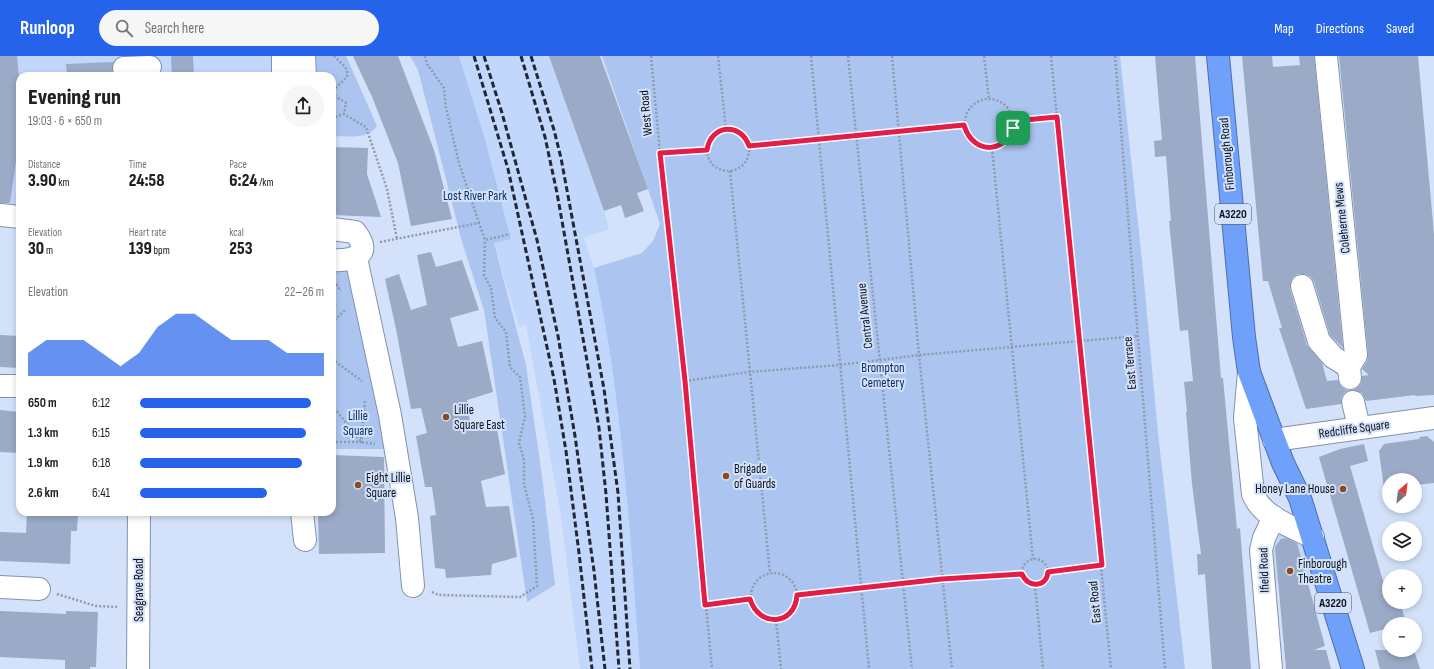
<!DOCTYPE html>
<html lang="en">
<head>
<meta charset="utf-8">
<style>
  :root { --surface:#fff; --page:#f6f6f6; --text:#202124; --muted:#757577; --accent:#2563eb }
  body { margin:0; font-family:"Sofia Sans Condensed",sans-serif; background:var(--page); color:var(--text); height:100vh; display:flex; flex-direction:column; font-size:15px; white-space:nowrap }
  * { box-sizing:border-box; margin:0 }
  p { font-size:13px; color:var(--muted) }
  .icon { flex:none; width:22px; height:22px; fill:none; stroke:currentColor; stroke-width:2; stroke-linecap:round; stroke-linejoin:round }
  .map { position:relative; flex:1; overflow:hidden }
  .sheet { position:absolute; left:16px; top:16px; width:320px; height:444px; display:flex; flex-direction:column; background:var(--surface); border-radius:12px; box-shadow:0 2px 6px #0003 }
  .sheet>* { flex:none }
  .needle { width:26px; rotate:28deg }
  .tools { position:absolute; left:1382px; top:417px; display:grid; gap:8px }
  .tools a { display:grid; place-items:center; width:40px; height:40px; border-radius:50%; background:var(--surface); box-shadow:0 2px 6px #0003; font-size:20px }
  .pin { position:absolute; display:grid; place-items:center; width:34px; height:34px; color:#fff; margin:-17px; border-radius:8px; box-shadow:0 2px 6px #0006 }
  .round { display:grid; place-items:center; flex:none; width:42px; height:42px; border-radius:21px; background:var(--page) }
  .headline { display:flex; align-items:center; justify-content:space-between; height:68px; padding:0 12px }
  h1 { font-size:22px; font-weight:800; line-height:30px }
  .stats { display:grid; grid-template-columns:repeat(3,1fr); gap:6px; height:68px; padding:4px 12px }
  .stats div { display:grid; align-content:center }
  .stats b { font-size:17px; font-weight:800 }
  .stats small { font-size:11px; font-weight:400 }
  .stats p { font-size:11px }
  .chart { height:112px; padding:8px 12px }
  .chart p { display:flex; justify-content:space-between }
  .chart svg { width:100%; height:72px; margin-top:4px; fill:var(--accent); opacity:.7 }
  ul { padding:0 12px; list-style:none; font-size:13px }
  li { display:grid; grid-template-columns:64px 48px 1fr; align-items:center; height:30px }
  li i { height:10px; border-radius:5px; background:var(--accent) }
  header { display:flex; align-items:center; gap:24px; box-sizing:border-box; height:56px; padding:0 20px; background:var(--accent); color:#fff }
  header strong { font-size:19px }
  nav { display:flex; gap:22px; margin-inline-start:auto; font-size:14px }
  .search { width:280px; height:36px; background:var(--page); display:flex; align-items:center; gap:10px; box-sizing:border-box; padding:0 14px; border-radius:22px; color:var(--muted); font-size:15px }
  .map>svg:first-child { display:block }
  .built { fill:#c2d7fc }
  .green { fill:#acc5f0 }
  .building { fill:#9aaac7 }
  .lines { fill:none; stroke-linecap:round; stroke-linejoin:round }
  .minor-casing { stroke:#8292ae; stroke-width:24 }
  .highway-casing { stroke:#4d6fac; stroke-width:24 }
  .path { stroke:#8e9aad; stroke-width:2.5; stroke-dasharray:2 2; stroke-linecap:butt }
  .minor { stroke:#fff; stroke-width:22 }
  .highway { stroke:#70a1fa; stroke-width:22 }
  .rail { stroke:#212833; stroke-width:3; stroke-dasharray:6 3; stroke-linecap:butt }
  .route-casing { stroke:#fff; stroke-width:8 }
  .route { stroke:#e11d48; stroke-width:5 }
  .poi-dot { fill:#8c491a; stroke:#d3e2fa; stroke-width:1.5 }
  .labels { text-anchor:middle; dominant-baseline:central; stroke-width:4; stroke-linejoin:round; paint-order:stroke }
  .shield { fill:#d3e2fa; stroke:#47505e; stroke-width:1 }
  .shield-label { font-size:12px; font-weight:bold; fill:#0b111b }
  .street-label { font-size:13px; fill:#0b111b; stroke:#d3e2fa }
  .park-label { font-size:13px; fill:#0e2d66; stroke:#d3e2fa }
  .poi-label { font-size:13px; fill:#0b111b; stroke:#d3e2fa; text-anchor:start }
</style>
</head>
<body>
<header>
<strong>Runloop</strong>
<div class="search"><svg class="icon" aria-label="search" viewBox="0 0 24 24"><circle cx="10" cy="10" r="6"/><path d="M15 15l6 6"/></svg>Search here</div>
<nav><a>Map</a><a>Directions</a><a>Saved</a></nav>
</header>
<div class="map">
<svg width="1434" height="613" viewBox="0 0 1434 613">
  <rect width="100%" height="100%" fill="#d3e2fa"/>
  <!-- built -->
  <g class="built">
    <polygon points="0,0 290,0 292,20 20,20 20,149 0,146"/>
    <polygon points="459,0 549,0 604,155 609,173 584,182 594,212 603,253 618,351 627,436 640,613 580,613 561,460 526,269 519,271 494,187 511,182 485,83"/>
    <polygon points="1288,478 1301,486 1314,524 1274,527 1271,489 1278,480"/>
  </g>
  <!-- green -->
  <g class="green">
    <path d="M 309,0 L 346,0 L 377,70 C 368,84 347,80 332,80 L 332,20 L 310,20 Z"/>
    <polygon points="410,0 459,0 485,83 511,183 494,187 526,309 542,420 555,529 527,546 484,254 462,186 418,14"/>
    <path d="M 602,0 L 1120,0 L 1142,204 L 1158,377 L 1185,613 L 640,613 C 630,479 623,344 594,212 L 642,197 L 653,185 L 660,168 Z"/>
    <polygon points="332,209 351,210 389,393 332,393"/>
  </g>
  <!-- building -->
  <g class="building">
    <polygon points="0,0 17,0 20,31 20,77 10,147 0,147"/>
    <polygon points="171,0 193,0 194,20 172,20"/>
    <polygon points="353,0 398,0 434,94 452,163 411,170 398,107 371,38 371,39"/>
    <polygon points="549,0 600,0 648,133 637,137 644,155 625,162 621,149 604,155"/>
    <polygon points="1155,0 1195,0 1221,322 1223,322 1237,473 1240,472 1251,613 1212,613 1205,518 1198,519 1197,498 1201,498 1192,428 1186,356 1187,356 1184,326 1193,325 1188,274 1180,275 1169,165 1171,165 1166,100 1155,101 1154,85 1162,84"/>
    <polygon points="1242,0 1272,0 1273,11 1300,9 1299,0 1314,0 1343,292 1330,279 1314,226 1311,221 1305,218 1298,218 1293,221 1290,227 1290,233 1307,289 1322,307 1327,325 1338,324 1340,329 1344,333 1349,334 1344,337 1341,342 1341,348 1306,353 1279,272 1282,272 1268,225 1263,225"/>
    <polygon points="1339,0 1418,0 1434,178 1434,339 1415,340 1415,339 1366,345 1362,337 1353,334 1357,332 1361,328 1362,320 1369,319 1362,313 1367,305 1368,298"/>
    <polygon points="113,6 112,13 115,20 67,20 66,8"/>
    <polygon points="332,91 368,92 367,118 381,161 332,159"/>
    <polygon points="431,196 436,211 462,204 479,254 450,262 458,291 482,285 493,336 467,344 471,374 496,368 505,418 481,425 486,451 509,450 517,501 492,508 491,519 446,522 445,513 435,512 430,460 436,459 432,431 425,431 416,380 427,377 421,352 411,353 396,273 385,223 399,218 411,254 427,249 417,199"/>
    <polygon points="0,279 20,280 20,312 0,311"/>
    <polygon points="0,354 20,356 20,397 0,396"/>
    <polygon points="1427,380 1434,386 1434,427 1415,429 1415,424 1389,424 1389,433 1384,433 1379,395 1384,388 1419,383 1420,381"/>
    <polygon points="1364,388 1368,405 1350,410 1383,525 1389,523 1389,546 1400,546 1406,567 1389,568 1389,572 1370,577 1319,401 1340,393"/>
    <polygon points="332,399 384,401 385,497 319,498 318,456 332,456"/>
    <polygon points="27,456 78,456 77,475 71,475 70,508 0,505 0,476 26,477"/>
    <polygon points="1286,482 1297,487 1325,590 1314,594 1326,594 1331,613 1286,613 1275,491 1281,483"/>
    <polygon points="0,555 66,558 66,555 98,556 96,611 90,611 90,613 65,613 65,604 0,601"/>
    <polygon points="1375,594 1414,594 1420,613 1380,613"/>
  </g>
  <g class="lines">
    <defs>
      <g id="minor">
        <polyline points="283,0 283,20"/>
        <polyline points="304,0 305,20"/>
        <polyline points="1326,0 1356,299 1349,311 1350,322"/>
        <polyline points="124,12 150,11"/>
        <polyline points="0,159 20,161"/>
        <path d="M 332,173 L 355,176 C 374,200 352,205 332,204"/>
        <polyline points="356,202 390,359 407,462 413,530"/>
        <polyline points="1302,230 1319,285 1333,301 1349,311"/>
        <path d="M 1249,316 L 1245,362 L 1253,438 C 1262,461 1292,471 1313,481"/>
        <polyline points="0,330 20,330"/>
        <polyline points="1353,346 1359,371"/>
        <polyline points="1274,384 1434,362"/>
        <polyline points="302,456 305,484"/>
        <polyline points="0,531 39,533"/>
        <polyline points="138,613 139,456"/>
        <polyline points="1271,613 1261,494 1264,482 1274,461"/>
      </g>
      <polyline id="highway" points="1218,0 1244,281 1249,316 1283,407 1300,442 1353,613"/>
    </defs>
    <!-- minor casing -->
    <use href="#minor" class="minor-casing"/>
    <!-- highway casing -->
    <use href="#highway" class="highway-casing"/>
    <!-- path -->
    <g class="path">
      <path d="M 334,0 L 345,11 L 348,18 C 344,27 335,29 332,38 L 346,47 L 344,58"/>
      <polyline points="425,0 427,8 444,32 446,52 459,107 479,167"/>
      <polyline points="651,0 660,97 685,325 712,613"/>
      <polyline points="718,0 726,73"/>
      <polyline points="811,0 869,613"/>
      <polyline points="848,0 912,613"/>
      <polyline points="892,0 919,299 952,613"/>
      <polyline points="984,0 989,43"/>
      <polyline points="1051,0 1111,613"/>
      <polyline points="1115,0 1165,613"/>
      <circle cx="989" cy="67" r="24"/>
      <polyline points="332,63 335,61 344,58 366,71 387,133 397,183"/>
      <polyline points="1013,65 1057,61"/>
      <circle cx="728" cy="94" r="21"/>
      <polyline points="749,90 964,69"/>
      <polyline points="992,92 1033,503"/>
      <polyline points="660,97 707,94"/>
      <polyline points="730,115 770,517"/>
      <polyline points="380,186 479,167 485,184 510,178"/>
      <polyline points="334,225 341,235"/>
      <polyline points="332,267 346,253"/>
      <polyline points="332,303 362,325"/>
      <polyline points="685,325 749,316 839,309 919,299 1138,280"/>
      <polyline points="332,349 361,386 375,388"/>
      <polyline points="332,386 361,386 365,345"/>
      <circle cx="1035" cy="516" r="13"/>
      <polyline points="1048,516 1101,509"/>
      <circle cx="774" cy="540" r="23"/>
      <polyline points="1035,529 1043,613"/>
      <polyline points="432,536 439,539 520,541 537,530 533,463 524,428 524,404 519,387 525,360 520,321 510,311 506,276 495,262 491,232 484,219 485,184"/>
      <polyline points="57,538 96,550 118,551"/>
      <polyline points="797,539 942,523 1023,519"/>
      <polyline points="705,549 750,543"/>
      <polyline points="776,564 781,613"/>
    </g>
    <!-- minor -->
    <use href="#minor" class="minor"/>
    <!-- highway -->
    <use href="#highway" class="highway"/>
    <!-- rail -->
    <g class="rail">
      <polyline points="474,0 508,113 554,323 566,395 579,497 592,613"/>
      <polyline points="484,0 502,57 537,184 558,280 575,380 594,515 605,613"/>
      <polyline points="521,0 545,81 557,137 599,372 606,438 619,613"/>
      <polyline points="531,0 554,74 561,102 604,333 618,437 630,613"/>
    </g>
  </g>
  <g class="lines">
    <defs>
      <path id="route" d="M 1057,61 L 1102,509 L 1048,516 C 1047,531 1028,533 1022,518 L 942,523 L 797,539 C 795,570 759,572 750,543 L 705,549 L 685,325 L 660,97 L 707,94 C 711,68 741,66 749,90 L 964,69 C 973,101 1011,98 1013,65 Z"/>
    </defs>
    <!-- route casing -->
    <use href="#route" class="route-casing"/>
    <!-- route -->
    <use href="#route" class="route"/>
  </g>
  <!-- markers -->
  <g class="poi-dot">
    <circle cx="446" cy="361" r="4"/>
    <circle cx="726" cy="420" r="4"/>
    <circle cx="358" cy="429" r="4"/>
    <circle cx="1343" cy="433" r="4"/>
    <circle cx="1290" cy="515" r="4"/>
  </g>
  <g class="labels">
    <!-- shield labels -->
    <g class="shield">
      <rect x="1215" y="148" width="36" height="20" rx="3"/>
      <rect x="1315" y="537" width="36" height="20" rx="3"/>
    </g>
    <g class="shield-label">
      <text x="1233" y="158">A3220</text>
      <text x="1333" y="547">A3220</text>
    </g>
    <!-- street labels -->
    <g class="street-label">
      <text transform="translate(646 57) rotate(-95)">West Road</text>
      <text transform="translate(1227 98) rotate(-95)">Finborough Road</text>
      <text transform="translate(1342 162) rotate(-96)">Coleherne Mews</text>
      <text transform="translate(865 260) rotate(-96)">Central Avenue</text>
      <text transform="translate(1130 307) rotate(-95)">East Terrace</text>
      <text transform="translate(1354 373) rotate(-8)">Redcliffe Square</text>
      <text transform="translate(1264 514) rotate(-92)">Ifield Road</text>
      <text transform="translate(139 534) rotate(-90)">Seagrave Road</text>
      <text transform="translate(1095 546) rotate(-95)">East Road</text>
    </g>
    <!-- park labels -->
    <g class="park-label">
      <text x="475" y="140">Lost River Park</text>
      <text x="883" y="312">Brompton<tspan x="883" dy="15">Cemetery</tspan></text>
      <text x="358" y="360">Lillie<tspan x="358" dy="15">Square</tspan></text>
    </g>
    <!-- poi labels -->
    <g class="poi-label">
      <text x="454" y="354">Lillie<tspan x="454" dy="15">Square East</tspan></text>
      <text x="734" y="413">Brigade<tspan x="734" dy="15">of Guards</tspan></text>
      <text x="366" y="422">Eight Lillie<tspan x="366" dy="15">Square</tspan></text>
      <text x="1335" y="433" text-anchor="end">Honey Lane House</text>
      <text x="1298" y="508">Finborough<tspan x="1298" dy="15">Theatre</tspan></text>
    </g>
  </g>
</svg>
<div class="tools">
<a><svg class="needle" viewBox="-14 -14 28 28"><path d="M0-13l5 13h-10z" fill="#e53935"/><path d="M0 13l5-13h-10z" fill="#757577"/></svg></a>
<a><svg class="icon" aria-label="layers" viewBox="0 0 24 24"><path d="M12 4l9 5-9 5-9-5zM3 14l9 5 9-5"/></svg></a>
<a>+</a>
<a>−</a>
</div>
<div class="pin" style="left:1013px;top:72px;background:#1e9e55"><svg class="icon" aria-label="arrive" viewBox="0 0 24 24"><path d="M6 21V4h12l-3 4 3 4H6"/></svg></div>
<section class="sheet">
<div class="headline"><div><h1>Evening run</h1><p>19:03 · 6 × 650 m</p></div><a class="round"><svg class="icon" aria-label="share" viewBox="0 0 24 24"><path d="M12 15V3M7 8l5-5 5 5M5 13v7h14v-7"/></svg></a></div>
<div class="stats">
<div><p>Distance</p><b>3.90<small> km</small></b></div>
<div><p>Time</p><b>24:58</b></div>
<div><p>Pace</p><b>6:24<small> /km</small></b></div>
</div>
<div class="stats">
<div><p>Elevation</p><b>30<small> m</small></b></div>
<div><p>Heart rate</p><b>139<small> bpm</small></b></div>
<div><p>kcal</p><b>253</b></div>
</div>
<div class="chart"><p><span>Elevation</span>22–26 m</p>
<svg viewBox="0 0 160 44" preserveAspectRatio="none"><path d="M0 44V30L10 22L20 22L30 22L40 30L50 38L60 30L70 14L80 6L90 6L100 14L110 22L120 22L130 22L140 30L150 30L160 30V44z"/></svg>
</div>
<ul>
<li><b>650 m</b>6:12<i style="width:93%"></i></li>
<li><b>1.3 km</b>6:15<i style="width:90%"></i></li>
<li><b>1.9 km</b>6:18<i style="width:88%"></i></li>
<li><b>2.6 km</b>6:41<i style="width:69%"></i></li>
</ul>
</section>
</div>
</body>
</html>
